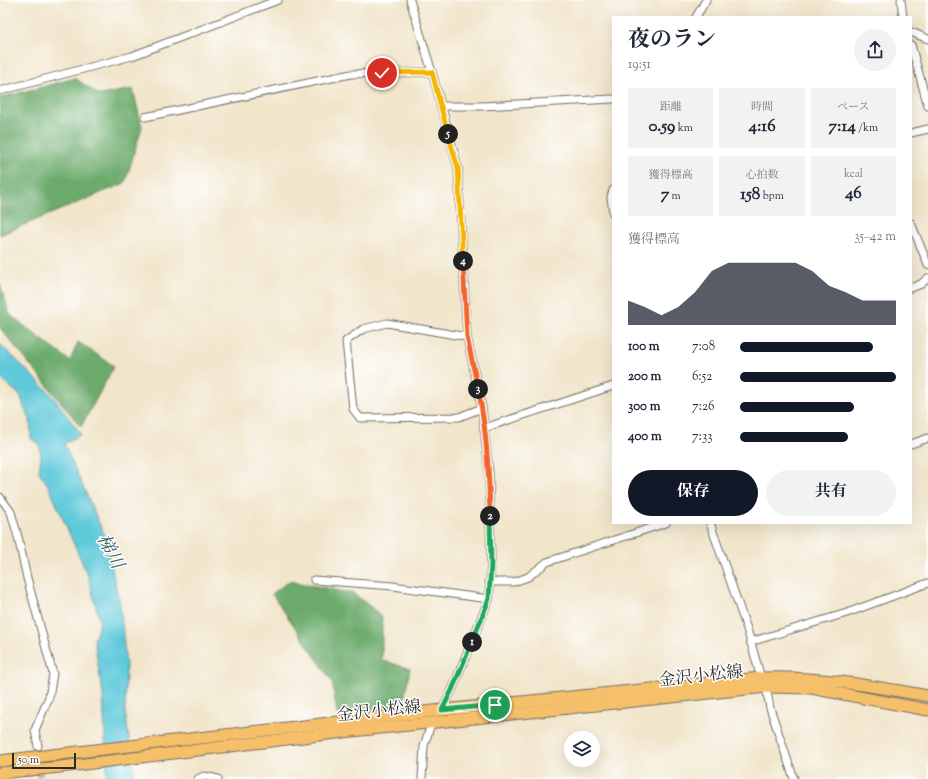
<!DOCTYPE html>
<html lang="ja">
<head>
<meta charset="utf-8">
<style>
  :root { --surface:#fff; --page:#f2f2f3; --text:#1f2937; --muted:#747a83; --accent:#111827 }
  body { margin:0; font-family:"Sorts Mill Goudy","Noto Serif JP",serif; background:var(--page); color:var(--text); height:100vh; display:flex; flex-direction:column; font-size:15px; white-space:nowrap }
  * { box-sizing:border-box; margin:0 }
  p { font-size:13px; color:var(--muted) }
  .icon { flex:none; width:22px; height:22px; fill:none; stroke:currentColor; stroke-width:2; stroke-linecap:round; stroke-linejoin:round }
  .map { position:relative; flex:1; overflow:hidden }
  .panel { position:absolute; left:612px; top:16px; width:300px; height:508px; display:flex; flex-direction:column; background:var(--surface); border-radius:0px; box-shadow:0 4px 16px #0002 }
  .panel>* { flex:none }
  .buttons { position:absolute; left:564px; top:731px; display:grid; gap:8px }
  .buttons a { display:grid; place-items:center; width:36px; height:36px; border-radius:50%; background:var(--surface); box-shadow:0 4px 16px #0002; font-size:20px }
  .scale { position:absolute; left:12px; bottom:10px; width:64px; box-sizing:border-box; padding-left:4px; border:2px solid #2b2b2b; border-top:0; font-size:11px; line-height:14px; white-space:nowrap; color:#2b2b2b; -webkit-text-stroke:3px #fff; paint-order:stroke }
  .pin { position:absolute; display:grid; place-items:center; width:34px; height:34px; color:#fff; margin:-17px; border:2px solid #fff; border-radius:50%; box-shadow:0 1px 4px #0007 }
  .km { position:absolute; width:20px; height:20px; margin:-10px; border-radius:50%; background:#222; color:#fff; font-size:11px; line-height:20px; text-align:center }
  .round { display:grid; place-items:center; flex:none; width:42px; height:42px; border-radius:21px; background:var(--page) }
  .summary { display:flex; align-items:center; justify-content:space-between; height:68px; padding:0 16px }
  h1 { font-size:22px; font-weight:700; line-height:30px }
  .figures { display:grid; grid-template-columns:repeat(3,1fr); gap:6px; height:68px; padding:4px 16px }
  .figures div { display:grid; align-content:center; border-radius:0px; background:var(--page); text-align:center }
  .figures b { font-size:17px; font-weight:700 }
  .figures small { font-size:11px; font-weight:400 }
  .figures p { font-size:11px }
  .chart { height:112px; padding:8px 16px }
  .chart p { display:flex; justify-content:space-between }
  .chart svg { width:100%; height:72px; margin-top:4px; fill:var(--accent); opacity:.7 }
  .button { display:flex; gap:8px; margin-top:auto; padding:8px 16px }
  .button a { flex:1; height:46px; border-radius:24px; background:var(--accent); color:#fff; font-size:16px; font-weight:700; line-height:46px; text-align:center }
  .button a+a { background:var(--page); color:var(--text) }
  ul { padding:0 16px; list-style:none; font-size:13px }
  li { display:grid; grid-template-columns:64px 48px 1fr; align-items:center; height:30px }
  li i { height:10px; border-radius:5px; background:var(--accent) }
  .map>svg:first-child { display:block }
  .forest { fill:#6caa6c; stroke:#4c6a4c }
  .water { fill:#5fc9da; stroke:#457a82 }
  .lines { fill:none; stroke-linecap:round; stroke-linejoin:round }
  .minor-tunnel { stroke:#c9c0aa; stroke-width:7; stroke-dasharray:7 3.5; stroke-linecap:butt }
  .minor-casing { stroke:#706c63; stroke-width:9 }
  .primary-casing { stroke:#706c63; stroke-width:13 }
  .minor { stroke:#fff; stroke-width:7 }
  .primary { stroke:#f6c06b; stroke-width:11 }
  .split-1-casing { stroke:#fff; stroke-width:8 }
  .split-2-casing { stroke:#fff; stroke-width:8 }
  .split-3-casing { stroke:#fff; stroke-width:8 }
  .split-4-casing { stroke:#fff; stroke-width:8 }
  .split-5-casing { stroke:#fff; stroke-width:8 }
  .split-6-casing { stroke:#fff; stroke-width:8 }
  .split-1 { stroke:#22a559; stroke-width:5 }
  .split-2 { stroke:#22a559; stroke-width:5 }
  .split-3 { stroke:#f0652b; stroke-width:5 }
  .split-4 { stroke:#f0652b; stroke-width:5 }
  .split-5 { stroke:#f5b400; stroke-width:5 }
  .split-6 { stroke:#f5b400; stroke-width:5 }
  .labels { text-anchor:middle; dominant-baseline:central; stroke-width:3; stroke-linejoin:round; paint-order:stroke }
  .street-label { font-size:17px; fill:#2b2b2b; stroke:#fff }
  .water-label { font-size:18px; font-style:italic; fill:#3d6268; stroke:#fff }
</style>
</head>
<body>
<div class="map">
<svg width="928" height="779" viewBox="0 0 928 779">
  <rect width="100%" height="100%" fill="#fff"/>
  <filter id="ink" filterUnits="userSpaceOnUse"><feTurbulence type="fractalNoise" baseFrequency=".025" numOctaves="2"/><feDisplacementMap in="SourceGraphic" scale="8" xChannelSelector="R" yChannelSelector="G"/><feConvolveMatrix kernelMatrix="1 2 1 2 8 2 1 2 1" color-interpolation-filters="sRGB"/></filter>
  <filter id="wash" filterUnits="userSpaceOnUse"><feTurbulence type="fractalNoise" baseFrequency=".012" numOctaves="4" result="noise"/><feDisplacementMap in="SourceGraphic" scale="16" xChannelSelector="R" yChannelSelector="G"/><feGaussianBlur stdDeviation="0.9" result="paint"/><feColorMatrix in="noise" values="0 0 0 0 0 0 0 0 0 0 0 0 0 0 0 0 0 1.4 0 .05"/><feComposite in="paint" operator="in"/></filter>
  <g filter="url(#wash)">
    <rect width="100%" height="100%" fill="#f1e5ca"/>
    <!-- forest -->
    <g class="forest">
      <polygon points="75,78 99,95 133,89 142,127 125,183 0,235 0,98"/>
      <polygon points="0,284 10,315 70,361 78,342 114,366 81,427 0,328"/>
      <polygon points="289,581 353,593 382,616 382,660 410,669 403,705 337,714 332,681 272,594"/>
    </g>
    <!-- water -->
    <polygon class="water" points="0,344 50,393 81,434 64,444 104,534 120,604 126,665 125,711 135,779 107,779 103,696 94,640 100,622 88,576 48,485 39,472 41,456 39,443 31,439 30,418 24,408 21,396 0,378"/>
  </g>
  <g filter="url(#ink)">
    <g class="lines">
      <!-- minor-tunnel -->
      <polyline class="minor-tunnel" points="39,753 42,779"/>
      <defs>
        <g id="minor">
          <polyline points="410,0 432,72 458,168 467,337 482,408 489,473 491,564 489,599 452,690 442,710"/>
          <polyline points="901,0 903,17"/>
          <polyline points="696,17 706,0"/>
          <polyline points="911,32 928,39"/>
          <polyline points="911,45 928,106"/>
          <polyline points="0,91 132,56 278,0"/>
          <polyline points="441,106 482,106 613,99"/>
          <polyline points="145,117 351,74 432,72"/>
          <polyline points="911,133 928,129"/>
          <polyline points="613,190 611,197 613,213"/>
          <polyline points="911,223 928,265"/>
          <polyline points="911,288 921,284 928,278"/>
          <polyline points="467,337 387,323 363,329 346,341 353,409 360,418 459,417 482,408"/>
          <polyline points="484,428 613,386"/>
          <polyline points="911,444 928,438"/>
          <polyline points="0,497 11,512 18,537 27,578 53,674 49,697 35,730 38,746"/>
          <polyline points="710,523 747,629 761,678"/>
          <polyline points="314,580 393,586 489,599"/>
          <polyline points="489,582 514,582 528,577 547,562 666,523"/>
          <polyline points="750,642 847,613 928,583"/>
          <polyline points="766,687 770,708 794,779"/>
          <polyline points="198,779 204,776 218,779"/>
          <polyline points="422,779 424,746 431,724"/>
        </g>
        <g id="primary">
          <path d="M 0,761 L 442,710 L 761,678 C 818,676 872,686 928,696"/>
          <polyline points="0,773 60,767 352,731 766,687 811,688 928,710"/>
        </g>
      </defs>
      <!-- minor casing -->
      <use href="#minor" class="minor-casing"/>
      <!-- primary casing -->
      <use href="#primary" class="primary-casing"/>
      <!-- minor -->
      <use href="#minor" class="minor"/>
      <!-- primary -->
      <use href="#primary" class="primary"/>
    </g>
  </g>
  <g class="lines" filter="url(#ink)">
    <defs>
      <polyline id="split-1" points="472,642 452,690 442,710 495,705"/>
      <polyline id="split-2" points="472,642 489,599 491,564 490,516"/>
      <path id="split-3" d="M 478,389 C 487,430 489,474 490,516"/>
      <polyline id="split-4" points="463,261 467,337 478,389"/>
      <polyline id="split-5" points="448,134 458,168 463,261"/>
      <polyline id="split-6" points="382,73 432,72 448,134"/>
    </defs>
    <!-- split-1 casing -->
    <use href="#split-1" class="split-1-casing"/>
    <!-- split-2 casing -->
    <use href="#split-2" class="split-2-casing"/>
    <!-- split-3 casing -->
    <use href="#split-3" class="split-3-casing"/>
    <!-- split-4 casing -->
    <use href="#split-4" class="split-4-casing"/>
    <!-- split-5 casing -->
    <use href="#split-5" class="split-5-casing"/>
    <!-- split-6 casing -->
    <use href="#split-6" class="split-6-casing"/>
    <!-- split-1 -->
    <use href="#split-1" class="split-1"/>
    <!-- split-2 -->
    <use href="#split-2" class="split-2"/>
    <!-- split-3 -->
    <use href="#split-3" class="split-3"/>
    <!-- split-4 -->
    <use href="#split-4" class="split-4"/>
    <!-- split-5 -->
    <use href="#split-5" class="split-5"/>
    <!-- split-6 -->
    <use href="#split-6" class="split-6"/>
  </g>
  <g class="labels">
    <!-- street labels -->
    <g class="street-label">
      <text transform="translate(701 677) rotate(-6)">金沢小松線</text>
      <text transform="translate(379 712) rotate(-6)">金沢小松線</text>
    </g>
    <!-- water labels -->
    <g class="water-label">
      <text transform="translate(109 552) rotate(62)">梯川</text>
    </g>
  </g>
</svg>
<div class="buttons">
<a><svg class="icon" aria-label="layers" viewBox="0 0 24 24"><path d="M12 4l9 5-9 5-9-5zM3 14l9 5 9-5"/></svg></a>
</div>
<div class="scale">50 m</div>
<div class="pin" style="left:495px;top:705px;background:#1e9e55"><svg class="icon" aria-label="arrive" viewBox="0 0 24 24"><path d="M6 21V4h12l-3 4 3 4H6"/></svg></div>
<div class="pin" style="left:382px;top:73px;background:#d93025"><svg class="icon" aria-label="check" viewBox="0 0 24 24"><path d="M5 12l5 5 9-10"/></svg></div>
<b class="km" style="left:472px;top:642px">1</b>
<b class="km" style="left:490px;top:516px">2</b>
<b class="km" style="left:478px;top:389px">3</b>
<b class="km" style="left:463px;top:261px">4</b>
<b class="km" style="left:448px;top:134px">5</b>
<section class="panel">
<div class="summary"><div><h1>夜のラン</h1><p>19:51</p></div><a class="round"><svg class="icon" aria-label="share" viewBox="0 0 24 24"><path d="M12 15V3M7 8l5-5 5 5M5 13v7h14v-7"/></svg></a></div>
<div class="figures">
<div><p>距離</p><b>0.59<small> km</small></b></div>
<div><p>時間</p><b>4:16</b></div>
<div><p>ペース</p><b>7:14<small> /km</small></b></div>
</div>
<div class="figures">
<div><p>獲得標高</p><b>7<small> m</small></b></div>
<div><p>心拍数</p><b>158<small> bpm</small></b></div>
<div><p>kcal</p><b>46</b></div>
</div>
<div class="chart"><p><span>獲得標高</span>35–42 m</p>
<svg viewBox="0 0 160 44" preserveAspectRatio="none"><path d="M0 44V29L10 33L20 38L30 33L40 24L50 11L60 6L70 6L80 6L90 6L100 6L110 11L120 20L130 24L140 29L150 29L160 29V44z"/></svg>
</div>
<ul>
<li><b>100 m</b>7:08<i style="width:85%"></i></li>
<li><b>200 m</b>6:52<i style="width:100%"></i></li>
<li><b>300 m</b>7:26<i style="width:73%"></i></li>
<li><b>400 m</b>7:33<i style="width:69%"></i></li>
</ul>
<div class="button"><a>保存</a><a>共有</a></div>
</section>
</div>
</body>
</html>
